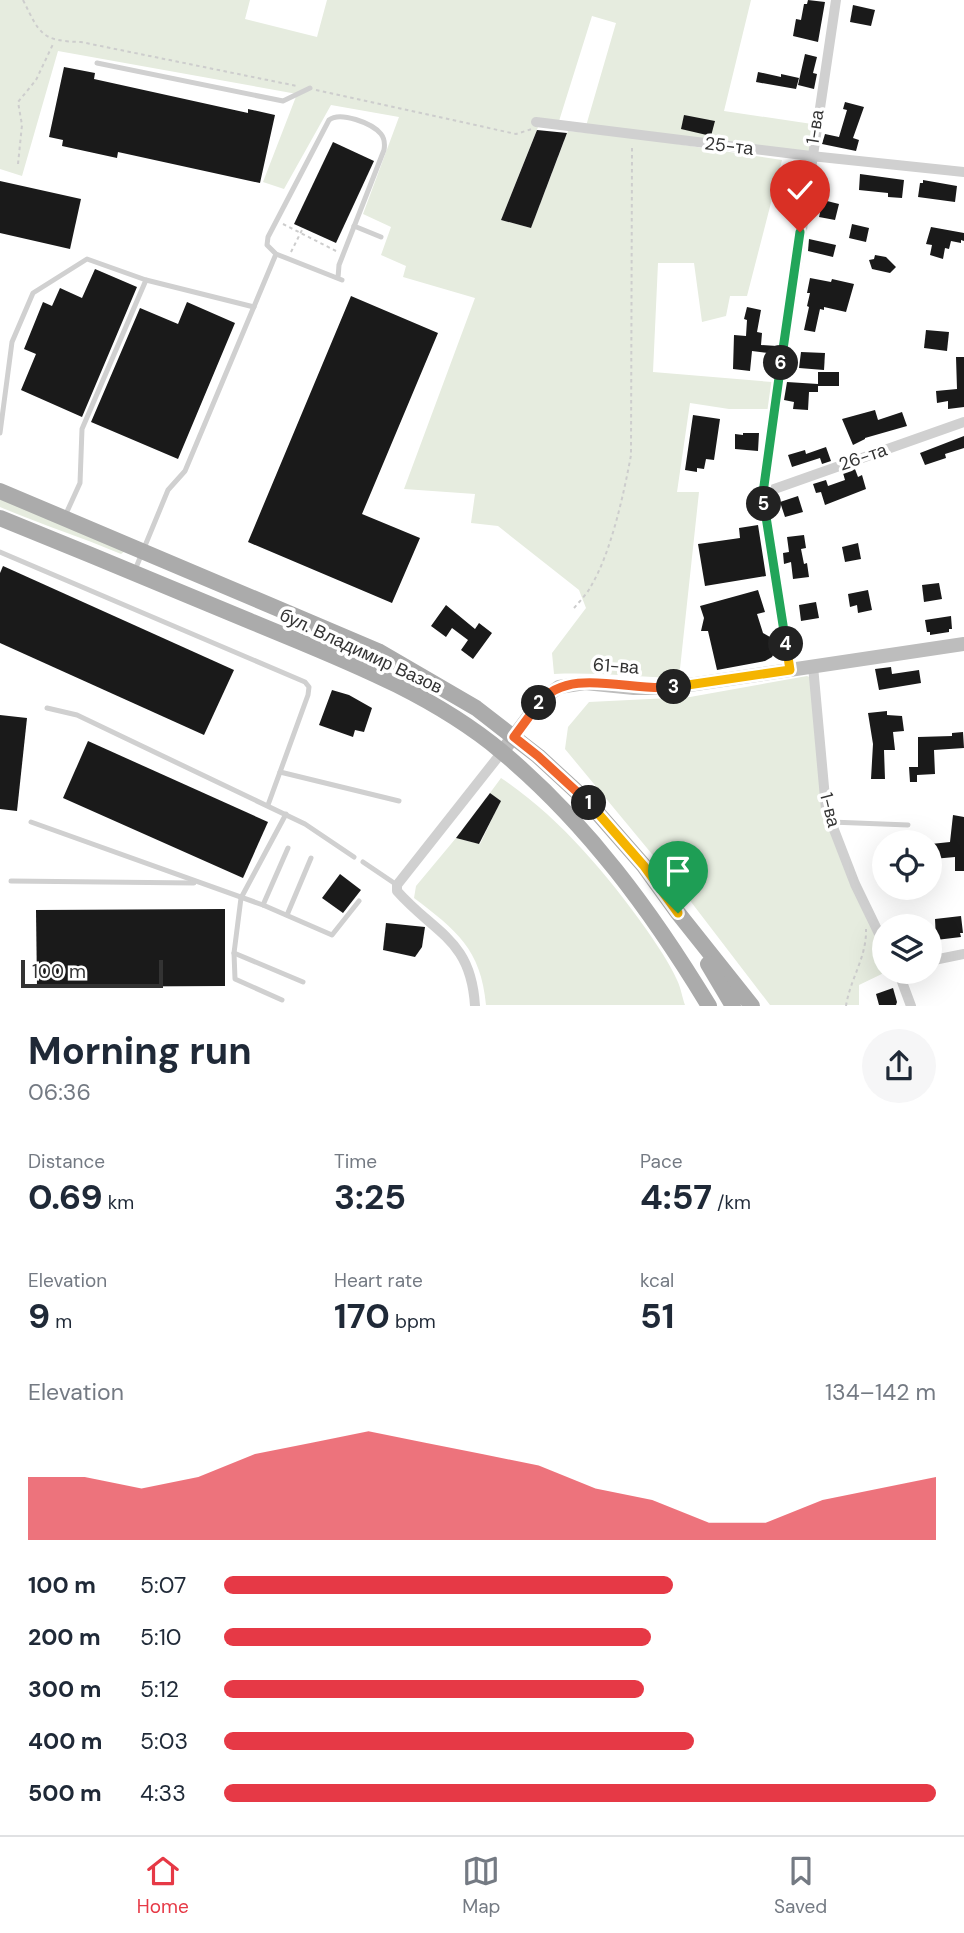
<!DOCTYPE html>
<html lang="en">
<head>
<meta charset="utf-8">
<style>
  :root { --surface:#fff; --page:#f6f6f7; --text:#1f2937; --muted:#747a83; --line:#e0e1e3; --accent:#e63946 }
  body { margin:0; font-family:"DM Sans",sans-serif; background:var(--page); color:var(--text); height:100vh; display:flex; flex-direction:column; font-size:26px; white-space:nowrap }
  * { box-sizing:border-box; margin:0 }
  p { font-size:23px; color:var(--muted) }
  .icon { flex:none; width:38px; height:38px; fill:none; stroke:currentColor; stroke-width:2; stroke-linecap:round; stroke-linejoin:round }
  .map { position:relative; height:1006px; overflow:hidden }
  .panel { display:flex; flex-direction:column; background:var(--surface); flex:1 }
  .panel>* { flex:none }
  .tools { position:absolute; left:872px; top:830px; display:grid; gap:14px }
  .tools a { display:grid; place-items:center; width:70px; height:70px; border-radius:50%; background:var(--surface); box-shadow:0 7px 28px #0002; font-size:35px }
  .scale { position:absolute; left:21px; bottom:18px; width:142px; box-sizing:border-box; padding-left:7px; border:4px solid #333; border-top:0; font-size:19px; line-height:24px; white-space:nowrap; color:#333; -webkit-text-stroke:5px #fff; paint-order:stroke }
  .pin { position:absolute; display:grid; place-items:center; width:60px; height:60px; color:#fff; margin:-72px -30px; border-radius:50% 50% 50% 0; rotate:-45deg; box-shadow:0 0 7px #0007 }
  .pin .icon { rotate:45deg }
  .km { position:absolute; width:35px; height:35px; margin:-18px; border-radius:50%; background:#222; color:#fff; font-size:19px; line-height:35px; text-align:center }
  .round { display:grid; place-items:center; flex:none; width:74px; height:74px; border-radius:37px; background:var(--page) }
  .summary { display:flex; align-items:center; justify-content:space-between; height:119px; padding:0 28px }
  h1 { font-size:38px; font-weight:700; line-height:52px }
  .metrics { display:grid; grid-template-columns:repeat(3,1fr); gap:10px; height:119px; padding:7px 28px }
  .metrics div { display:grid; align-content:center }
  .metrics b { font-size:35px; font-weight:700 }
  .metrics small { font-size:19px; font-weight:400 }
  .metrics p { font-size:19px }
  .chart { height:196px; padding:14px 28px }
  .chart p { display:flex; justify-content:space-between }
  .chart svg { width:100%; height:126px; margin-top:7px; fill:var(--accent); opacity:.7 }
  ul { padding:0 28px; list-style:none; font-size:23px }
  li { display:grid; grid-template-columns:112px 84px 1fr; align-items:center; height:52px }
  li i { height:18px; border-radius:9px; background:var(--accent) }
  .dock { display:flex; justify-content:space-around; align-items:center; height:98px; border-top:2px solid var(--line); background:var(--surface); font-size:19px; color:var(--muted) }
  .dock a { display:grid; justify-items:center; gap:4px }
  .dock .selected { color:var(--accent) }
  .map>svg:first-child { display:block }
  .green { fill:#e6ecdf }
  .building { fill:#1a1a1a }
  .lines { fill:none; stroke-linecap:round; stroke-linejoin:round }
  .path { stroke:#cdcdcd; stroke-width:2; stroke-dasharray:3.5 3.5; stroke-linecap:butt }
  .lane { stroke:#d0d0d0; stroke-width:5 }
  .street { stroke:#d0d0d0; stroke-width:10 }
  .secondary { stroke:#bdbdbd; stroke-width:14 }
  .primary { stroke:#ababab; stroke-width:16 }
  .split-1-casing { stroke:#fff; stroke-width:14 }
  .split-2-casing { stroke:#fff; stroke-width:14 }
  .split-3-casing { stroke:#fff; stroke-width:14 }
  .split-4-casing { stroke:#fff; stroke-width:14 }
  .split-5-casing { stroke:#fff; stroke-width:14 }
  .split-6-casing { stroke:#fff; stroke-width:14 }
  .split-7-casing { stroke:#fff; stroke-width:14 }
  .split-1 { stroke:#f5b400; stroke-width:9 }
  .split-2 { stroke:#f0652b; stroke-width:9 }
  .split-3 { stroke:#f0652b; stroke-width:9 }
  .split-4 { stroke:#f5b400; stroke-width:9 }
  .split-5 { stroke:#22a559; stroke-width:9 }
  .split-6 { stroke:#22a559; stroke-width:9 }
  .split-7 { stroke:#22a559; stroke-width:9 }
  .labels { text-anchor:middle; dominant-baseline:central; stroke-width:7; stroke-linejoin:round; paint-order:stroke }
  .street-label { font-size:18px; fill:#333; stroke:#fff }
</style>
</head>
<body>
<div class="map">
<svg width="964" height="1006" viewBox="0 0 964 1006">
  <rect width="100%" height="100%" fill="#fff"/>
  <!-- green -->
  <g class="green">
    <path d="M 0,0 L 250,0 L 245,19 L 317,37 L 327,0 L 751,0 L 724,111 L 812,124 L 811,156 L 586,126 L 616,23 L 592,16 L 559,121 L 538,127 L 501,220 L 531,228 L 568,131 L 638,138 L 782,160 L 747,296 L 730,296 L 726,316 L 702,322 L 694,263 L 658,263 L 653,372 L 772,382 L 770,409 L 729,409 L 690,403 L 677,492 L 699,492 L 679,678 C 637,677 596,672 554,674 L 552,653 L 586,608 L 579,590 L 498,526 L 471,523 L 475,494 L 404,489 L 475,298 L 403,277 L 406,266 L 381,255 L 391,227 L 363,214 L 399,117 L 331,105 L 284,189 L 263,182 L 297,94 L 58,51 L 22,176 L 0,169 Z"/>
    <path d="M 0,499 L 125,551 L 121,554 C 81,537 40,524 0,507 Z"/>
    <polygon points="807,676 812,678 836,847 884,951 884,971 888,971 859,985 859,1005 770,1005 685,894 565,749 568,727 589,702 690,697"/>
    <path d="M 501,778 C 559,817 606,873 646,929 C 657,945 669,962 677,980 C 681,988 682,997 685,1005 L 486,1005 C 481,949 456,930 414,898 L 416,886 L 456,838 L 480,844 L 500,802 L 490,793 Z"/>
  </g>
  <!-- building -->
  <g class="building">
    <polygon points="808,0 825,2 818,42 793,36 796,19 801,20 804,4 807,4"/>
    <polygon points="853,5 875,10 871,26 850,22"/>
    <polygon points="805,54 817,57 813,73 817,74 814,89 798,85"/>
    <polygon points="64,67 95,73 94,79 248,113 248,109 275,115 260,183 118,152 117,158 62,146 63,140 49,137"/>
    <polygon points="758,72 781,77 781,74 799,78 796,89 756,82"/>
    <polygon points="845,102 864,107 853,138 859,140 856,151 822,144 825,134 839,137 847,110 843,109"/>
    <polygon points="684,115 715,121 711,136 681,129"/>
    <polygon points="537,130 567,133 531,228 501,220"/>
    <polygon points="333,142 374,161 336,243 294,224"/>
    <polygon points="860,174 904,180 902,198 888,197 888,193 859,190"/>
    <polygon points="923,180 957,186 955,202 918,197 920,183 923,183"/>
    <polygon points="0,181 81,199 70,249 0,233"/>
    <polygon points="823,200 839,204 835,220 819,217"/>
    <polygon points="852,224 869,228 866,242 849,238"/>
    <polygon points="931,227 964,233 964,241 961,240 961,243 951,241 949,249 945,248 943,259 930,255 932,245 926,244"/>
    <polygon points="809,239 836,245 833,257 808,251"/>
    <polygon points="875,255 886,257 896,267 890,273 872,269 869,260 874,259"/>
    <polygon points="95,269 137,287 82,417 21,390 36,354 24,349 43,302 52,306 60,288 82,298"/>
    <polygon points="810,278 831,282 832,279 854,284 846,312 824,307 824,310 820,309 815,332 804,330 809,307 807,306 810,293 807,293"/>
    <polygon points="351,296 438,333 362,514 420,538 392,603 248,542"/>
    <polygon points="187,302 235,323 178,459 91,422 140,308 178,324"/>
    <polygon points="747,307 761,310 757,332 762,333 761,345 777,346 776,354 752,351 750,371 733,369 734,335 746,336 747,320 744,319"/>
    <polygon points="926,330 949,332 947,351 924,348"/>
    <polygon points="801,352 825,353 824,370 799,368"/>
    <polygon points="956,357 964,357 964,407 948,409 948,401 937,403 936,391 957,389"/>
    <rect x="818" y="372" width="21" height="14"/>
    <polygon points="787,382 818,384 818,392 809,392 808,410 793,409 794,402 784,400"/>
    <polygon points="875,410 878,420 902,412 907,426 865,438 865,439 853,445 842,419"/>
    <polygon points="693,415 720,419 714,460 706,459 704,469 697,468 697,472 685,470"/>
    <polygon points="743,433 759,433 758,451 735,449 735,434 743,435"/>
    <polygon points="964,436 964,448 945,454 946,458 925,465 920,453"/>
    <polygon points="826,447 831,461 822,464 820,458 792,467 788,455 805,450 806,454"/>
    <polygon points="855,469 858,477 862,475 866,489 825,505 821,492 816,493 813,484 826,480 828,486 845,480 843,473"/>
    <polygon points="798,496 803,512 785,517 780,502"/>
    <polygon points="758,525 766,576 705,586 698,544 740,538 739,528"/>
    <polygon points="804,535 806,548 801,549 804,564 807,563 809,577 793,579 791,562 784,564 783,553 789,552 787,537"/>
    <polygon points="858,543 861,559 845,562 842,547"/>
    <polygon points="3,566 234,670 204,735 0,643 0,573"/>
    <polygon points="939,583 942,599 924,602 922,585"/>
    <polygon points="758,590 765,612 757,614 763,633 770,637 774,643 775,651 772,657 765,661 717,670 708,631 701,631 704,618 700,606"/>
    <polygon points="868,590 872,610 858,613 857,605 850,607 848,594"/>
    <polygon points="816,602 819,618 801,621 799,605"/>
    <polygon points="446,605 475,629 479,623 492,633 473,659 461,650 468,640 452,628 446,637 431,626"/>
    <polygon points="951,616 952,629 949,629 949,632 930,635 930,632 927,632 925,620"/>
    <polygon points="891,667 892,674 919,670 921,683 879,690 875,669"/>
    <polygon points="332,690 349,695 372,708 364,732 355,730 353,737 319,725"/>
    <polygon points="887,711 887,715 902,716 904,731 893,732 895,750 884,750 885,779 871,779 873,744 868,713"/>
    <polygon points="0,715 27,718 17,811 0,809"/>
    <polygon points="963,732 964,748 934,750 935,774 917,775 917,782 910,782 909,767 918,767 918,737 952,736 952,733"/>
    <polygon points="88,741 268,822 243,878 63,798"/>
    <polygon points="490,793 501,801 479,844 456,838"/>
    <polygon points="953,815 964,817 964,871 955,871 955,857 933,859 931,844 950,842"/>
    <polygon points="340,874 361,890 343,913 322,898"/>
    <polygon points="225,909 225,986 37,987 36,910"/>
    <polygon points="961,916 963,933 960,933 961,937 936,940 935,919"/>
    <polygon points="386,923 425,927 422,947 415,957 383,950"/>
    <polygon points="893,988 897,1002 896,1005 879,1005 876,994"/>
  </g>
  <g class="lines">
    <!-- path -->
    <g class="path">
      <path d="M 23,0 C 40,34 41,41 81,42 L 297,86"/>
      <polyline points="316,90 516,134 532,129"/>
      <polyline points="18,164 22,125 18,102 36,80 54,42"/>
      <polyline points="283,224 338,252"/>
      <polyline points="291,252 303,228"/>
      <path d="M 574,608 C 580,601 587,594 591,586 C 611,553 624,493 631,455 L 632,145"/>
      <path d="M 846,1006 C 850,979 867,957 866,929"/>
    </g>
    <!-- lane -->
    <g class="lane">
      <polyline points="97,63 283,101 310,88"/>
      <polyline points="354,226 381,237"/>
      <path d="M 338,278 L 339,265 L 384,150 C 385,144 385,139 381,134 C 372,123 340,111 329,120 L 268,237 L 267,245 L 276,254 L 342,280"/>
      <polyline points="0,433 12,342 33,293 87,259 146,280 254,307"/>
      <polyline points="65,516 80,483 82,429 146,280"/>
      <polyline points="0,552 305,682 309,687 308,695 268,805"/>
      <polyline points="135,570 168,490 185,471 276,254"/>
      <polyline points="47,708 77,715 305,824 354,857"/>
      <polyline points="280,772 399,801"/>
      <polyline points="31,822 263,905 332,935 359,901"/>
      <polyline points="831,822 908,825"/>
      <polyline points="363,862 397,885"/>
      <polyline points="11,881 194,883"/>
      <polyline points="263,905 288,848"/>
      <polyline points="287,915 311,858"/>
      <polyline points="234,953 303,982"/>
      <polyline points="282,1000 235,979 234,953 241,898 286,814"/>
    </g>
    <!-- street -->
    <g class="street">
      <polyline points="536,122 811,156 964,172"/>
      <polyline points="763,493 964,422"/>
      <polyline points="813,666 826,809 855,884 884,944"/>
      <polyline points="790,669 763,493 836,0"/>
      <polyline points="929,961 964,954"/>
      <polyline points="898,971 911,1006"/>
      <path d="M 475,1006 C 471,939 435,934 397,891 L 397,885 L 502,752"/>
    </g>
    <!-- secondary -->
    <polyline class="secondary" points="502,752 541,700 559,687 585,683 634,688 669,688 964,644"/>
    <!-- primary -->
    <g class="primary">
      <polyline points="0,491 378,651 476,708 538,756 588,802 644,866 678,913 752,1006"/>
      <path d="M 0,518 C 82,551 163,585 245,619 C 333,656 428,690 502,752 C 587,823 652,912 709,1006"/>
      <polyline points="708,964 733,1006"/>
    </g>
  </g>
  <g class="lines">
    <defs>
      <polyline id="split-1" points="589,803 644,866 678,913"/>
      <polyline id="split-2" points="539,703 514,737 538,756 589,803"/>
      <path id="split-3" d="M 539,703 C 570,665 632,693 674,687"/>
      <polyline id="split-4" points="674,687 790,670 786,644"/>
      <polyline id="split-5" points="764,504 786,644"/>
      <polyline id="split-6" points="764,504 763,493 781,363"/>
      <polyline id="split-7" points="781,363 800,232"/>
    </defs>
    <!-- split-1 casing -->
    <use href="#split-1" class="split-1-casing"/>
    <!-- split-2 casing -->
    <use href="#split-2" class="split-2-casing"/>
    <!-- split-3 casing -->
    <use href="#split-3" class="split-3-casing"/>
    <!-- split-4 casing -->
    <use href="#split-4" class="split-4-casing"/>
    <!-- split-5 casing -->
    <use href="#split-5" class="split-5-casing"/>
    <!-- split-6 casing -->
    <use href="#split-6" class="split-6-casing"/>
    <!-- split-7 casing -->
    <use href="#split-7" class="split-7-casing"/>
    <!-- split-1 -->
    <use href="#split-1" class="split-1"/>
    <!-- split-2 -->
    <use href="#split-2" class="split-2"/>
    <!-- split-3 -->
    <use href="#split-3" class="split-3"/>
    <!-- split-4 -->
    <use href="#split-4" class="split-4"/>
    <!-- split-5 -->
    <use href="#split-5" class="split-5"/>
    <!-- split-6 -->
    <use href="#split-6" class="split-6"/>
    <!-- split-7 -->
    <use href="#split-7" class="split-7"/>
  </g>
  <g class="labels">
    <!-- street labels -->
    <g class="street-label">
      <text transform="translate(815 127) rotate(-81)">1-ва</text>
      <text transform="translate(729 146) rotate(7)">25-та</text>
      <text transform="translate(863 457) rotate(-19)">26-та</text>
      <text transform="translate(361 651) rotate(25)">бул. Владимир Вазов</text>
      <text transform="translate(616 666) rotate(4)">61-ва</text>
      <text transform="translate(830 810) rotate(76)">1-ва</text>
    </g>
  </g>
</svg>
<div class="tools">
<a><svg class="icon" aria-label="locate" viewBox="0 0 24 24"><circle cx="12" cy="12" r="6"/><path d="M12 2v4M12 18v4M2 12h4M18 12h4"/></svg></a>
<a><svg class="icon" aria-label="layers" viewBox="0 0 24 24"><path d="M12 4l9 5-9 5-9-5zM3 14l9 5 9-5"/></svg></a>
</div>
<div class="scale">100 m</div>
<div class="pin" style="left:678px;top:913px;background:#1e9e55"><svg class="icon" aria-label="arrive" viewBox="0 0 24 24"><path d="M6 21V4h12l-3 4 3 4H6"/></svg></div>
<div class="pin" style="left:800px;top:232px;background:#d93025"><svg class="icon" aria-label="check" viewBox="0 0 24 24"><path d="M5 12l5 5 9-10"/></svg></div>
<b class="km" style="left:589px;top:803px">1</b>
<b class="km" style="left:539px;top:703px">2</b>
<b class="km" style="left:674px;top:687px">3</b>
<b class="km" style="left:786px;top:644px">4</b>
<b class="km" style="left:764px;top:504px">5</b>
<b class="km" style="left:781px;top:363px">6</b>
</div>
<section class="panel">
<div class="summary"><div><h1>Morning run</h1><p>06:36</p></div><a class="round"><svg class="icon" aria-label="share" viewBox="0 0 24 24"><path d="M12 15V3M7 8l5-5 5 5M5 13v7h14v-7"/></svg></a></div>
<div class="metrics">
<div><p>Distance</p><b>0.69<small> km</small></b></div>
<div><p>Time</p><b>3:25</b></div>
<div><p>Pace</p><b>4:57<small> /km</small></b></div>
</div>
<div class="metrics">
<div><p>Elevation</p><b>9<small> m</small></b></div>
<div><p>Heart rate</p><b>170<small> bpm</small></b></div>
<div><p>kcal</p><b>51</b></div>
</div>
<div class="chart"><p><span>Elevation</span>134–142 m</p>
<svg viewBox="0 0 160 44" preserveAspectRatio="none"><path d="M0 44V22L10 22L20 26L30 22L40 14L50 10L60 6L70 10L80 14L90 18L100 26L110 30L120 38L130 38L140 30L150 26L160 22V44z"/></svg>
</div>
<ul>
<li><b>100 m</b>5:07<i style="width:63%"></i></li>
<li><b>200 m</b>5:10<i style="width:60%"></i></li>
<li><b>300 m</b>5:12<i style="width:59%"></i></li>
<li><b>400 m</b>5:03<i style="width:66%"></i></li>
<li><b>500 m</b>4:33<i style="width:100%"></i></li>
</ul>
</section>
<nav class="dock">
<a class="selected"><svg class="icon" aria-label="home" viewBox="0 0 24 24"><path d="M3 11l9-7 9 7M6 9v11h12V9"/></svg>Home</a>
<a><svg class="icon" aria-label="map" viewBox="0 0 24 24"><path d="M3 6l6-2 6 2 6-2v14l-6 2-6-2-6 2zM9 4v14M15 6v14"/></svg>Map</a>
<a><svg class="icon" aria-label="saved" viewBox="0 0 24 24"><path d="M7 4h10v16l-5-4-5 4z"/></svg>Saved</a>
</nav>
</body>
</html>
